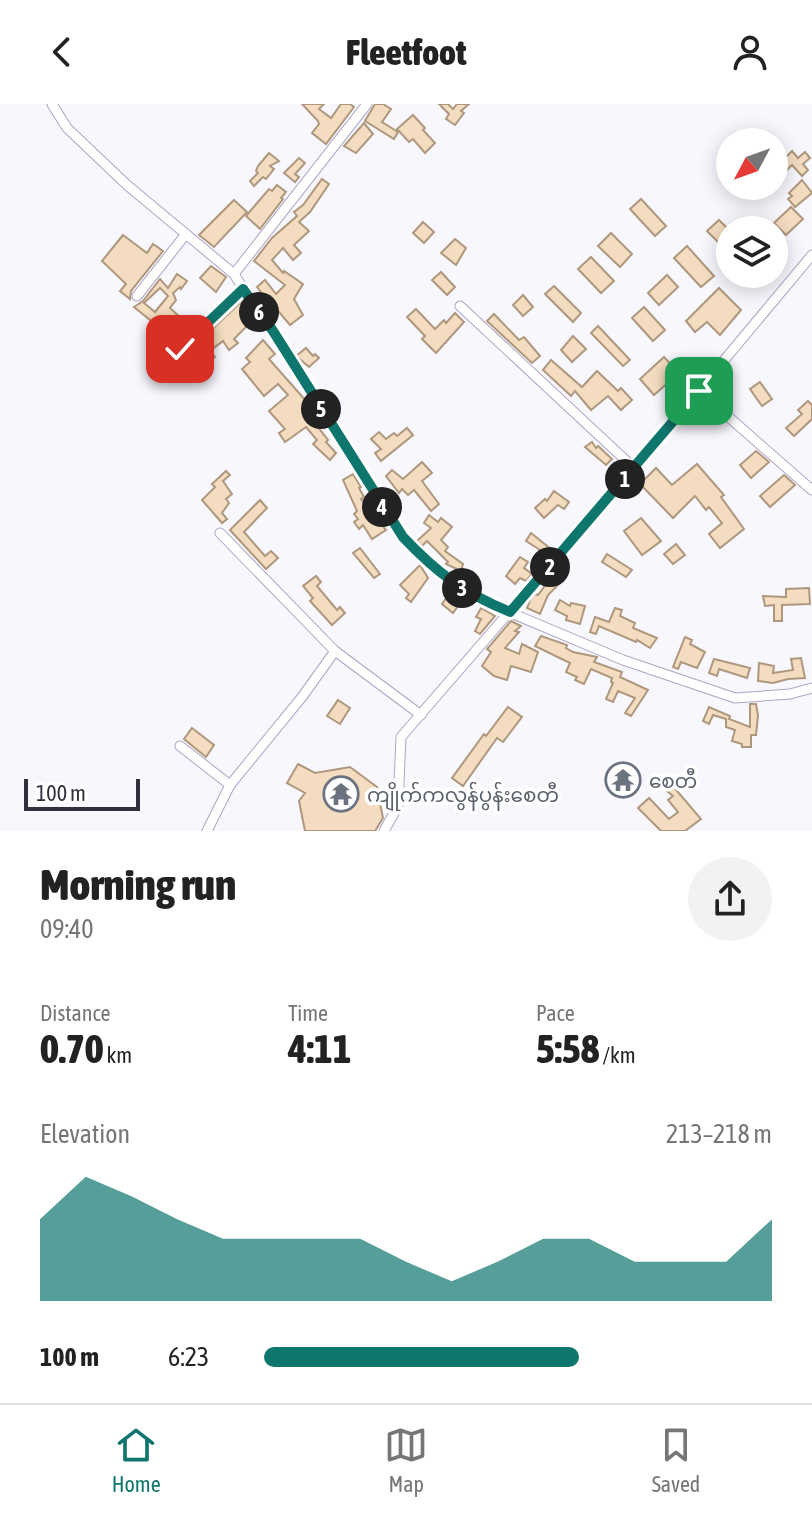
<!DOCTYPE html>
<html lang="en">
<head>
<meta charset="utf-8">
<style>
  :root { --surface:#fff; --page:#f2f2f2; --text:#222; --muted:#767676; --line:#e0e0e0; --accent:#0f766e }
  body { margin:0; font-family:"Asap Condensed","Noto Sans Myanmar",sans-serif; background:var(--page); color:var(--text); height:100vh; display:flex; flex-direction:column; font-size:30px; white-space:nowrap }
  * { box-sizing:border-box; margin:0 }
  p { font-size:26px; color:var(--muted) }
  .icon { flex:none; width:44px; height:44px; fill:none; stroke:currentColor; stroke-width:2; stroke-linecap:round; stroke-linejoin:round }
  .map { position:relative; height:727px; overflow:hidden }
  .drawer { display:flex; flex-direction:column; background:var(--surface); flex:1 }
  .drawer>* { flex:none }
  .needle { width:52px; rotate:229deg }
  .fabs { position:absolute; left:716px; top:24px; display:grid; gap:16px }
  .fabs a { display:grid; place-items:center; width:72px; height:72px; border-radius:50%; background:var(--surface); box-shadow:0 4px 20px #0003; font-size:40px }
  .scale { position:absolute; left:24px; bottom:20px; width:116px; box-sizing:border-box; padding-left:8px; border:4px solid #322f3c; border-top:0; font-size:22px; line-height:28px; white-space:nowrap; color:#322f3c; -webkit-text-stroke:6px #fff; paint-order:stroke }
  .pin { position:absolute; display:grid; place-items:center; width:68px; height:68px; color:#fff; margin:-34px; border-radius:16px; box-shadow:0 4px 12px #0006 }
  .km { position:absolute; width:40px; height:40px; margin:-20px; border-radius:50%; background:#222; color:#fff; font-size:22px; line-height:40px; text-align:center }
  .round { display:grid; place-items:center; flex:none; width:84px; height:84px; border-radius:42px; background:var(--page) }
  .head { display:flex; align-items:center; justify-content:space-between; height:136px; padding:0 40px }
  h1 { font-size:44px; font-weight:800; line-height:60px }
  .stats { display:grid; grid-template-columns:repeat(3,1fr); gap:12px; height:136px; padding:8px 40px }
  .stats div { display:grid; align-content:center }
  .stats b { font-size:40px; font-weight:800 }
  .stats small { font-size:22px; font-weight:400 }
  .stats p { font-size:22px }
  .chart { height:224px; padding:16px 40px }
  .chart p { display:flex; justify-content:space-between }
  .chart svg { width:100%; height:144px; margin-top:8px; fill:var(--accent); opacity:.7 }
  ul { padding:0 40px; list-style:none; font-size:26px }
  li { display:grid; grid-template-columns:128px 96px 1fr; align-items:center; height:60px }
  li i { height:20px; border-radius:10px; background:var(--accent) }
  header { display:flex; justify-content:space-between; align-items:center; height:104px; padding:0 40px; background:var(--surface); font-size:36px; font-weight:800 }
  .tab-bar { display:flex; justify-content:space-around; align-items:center; height:112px; border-top:2px solid var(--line); background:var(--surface); font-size:22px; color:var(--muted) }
  .tab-bar a { display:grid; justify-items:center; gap:4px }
  .tab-bar .active { color:var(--accent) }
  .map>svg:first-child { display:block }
  .building { fill:#f4dcc0; stroke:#ae987d; stroke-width:2; fill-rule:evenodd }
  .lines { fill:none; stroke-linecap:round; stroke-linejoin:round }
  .minor-casing { stroke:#ada5c5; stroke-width:11 }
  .minor { stroke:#fff; stroke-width:9 }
  .route-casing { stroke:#fff; stroke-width:16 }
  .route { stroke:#0f766e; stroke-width:10 }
  .labels { text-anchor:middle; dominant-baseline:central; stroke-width:7; stroke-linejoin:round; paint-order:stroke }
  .worship-label { font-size:20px; fill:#5b616d; stroke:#fff; text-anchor:start }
</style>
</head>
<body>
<header><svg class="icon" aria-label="back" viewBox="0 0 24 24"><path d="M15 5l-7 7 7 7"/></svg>Fleetfoot<svg class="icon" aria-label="person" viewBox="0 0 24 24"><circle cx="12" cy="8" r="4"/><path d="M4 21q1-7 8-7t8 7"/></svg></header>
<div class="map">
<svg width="812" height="727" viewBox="0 0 812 727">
  <rect width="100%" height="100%" fill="#f9f7fe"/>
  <!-- building -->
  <g class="building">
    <polygon points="302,0 324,0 319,5 331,14 341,0 350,0 354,3 326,40 312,29 319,20 318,17"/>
    <polygon points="375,0 383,0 391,5 382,18 398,28 394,35 365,17"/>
    <polygon points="439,0 448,0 453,5 457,0 469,0 461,7 464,9 455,21 446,15 449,10"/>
    <polygon points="413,11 425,24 423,26 435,39 425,49 413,35 409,38 397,25"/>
    <polygon points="364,19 373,30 356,49 344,42"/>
    <polygon points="792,47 798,54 805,48 810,54 803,60 808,66 802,72 792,61 782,71 775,64"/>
    <polygon points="269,49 279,57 270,62 274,65 266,75 263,73 254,82 250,77 258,69 256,67 258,62"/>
    <polygon points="299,54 305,59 295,70 299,73 295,78 284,69"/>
    <polygon points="322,75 329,80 310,108 299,118 309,127 294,141 301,149 293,156 283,144 272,156 283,169 284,167 303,180 294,195 303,211 290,221 274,202 267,199 268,197 257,183 265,176 276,190 285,181 254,157 272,134 297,112 294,108 303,101"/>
    <polygon points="802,76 812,89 795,103 788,95 792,92 789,89"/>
    <polygon points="277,81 286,88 281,94 283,95 260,125 246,112 269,85 272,87"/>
    <polygon points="641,95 666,122 655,132 630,105"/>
    <polygon points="234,96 247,108 214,143 199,131"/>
    <polygon points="791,103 803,115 786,131 774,119"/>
    <polygon points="719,116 730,127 730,150 707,127"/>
    <polygon points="423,118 434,128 424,139 413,129"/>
    <polygon points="611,129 632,150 620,163 598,142"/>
    <polygon points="123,131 147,149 153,140 163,147 131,187 130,195 120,187 126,180 102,157"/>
    <polygon points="455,135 466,144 456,161 441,149"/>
    <polygon points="687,142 714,172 701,183 674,154"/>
    <polygon points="591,153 614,177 601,189 578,165"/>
    <polygon points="211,162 226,173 216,188 200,174"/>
    <polygon points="441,168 455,183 447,191 432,176"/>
    <path d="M 177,170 L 187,177 L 181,185 L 180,183 L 173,189 L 176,196 L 170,204 L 182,215 L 172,223 L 181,234 L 176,238 L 170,231 L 161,239 L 154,232 L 161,225 L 134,203 L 143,197 L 160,175 L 168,184 ZM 160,184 L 168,192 L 155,208 L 144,199 Z"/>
    <polygon points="667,171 678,183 659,201 648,189"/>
    <polygon points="554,182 581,209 573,218 545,190"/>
    <polygon points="719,184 741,206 720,231 707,218 695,228 686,217"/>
    <polygon points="523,191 533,203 523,212 513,201"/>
    <polygon points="242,197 246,202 240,207 249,220 234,235 238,239 229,246 223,237 210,247 215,253 209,257 206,251 194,261 187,249"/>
    <polygon points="644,203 665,226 653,237 632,214"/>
    <polygon points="416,205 435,225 444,216 446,219 455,209 464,218 436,249 422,235 425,232 407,213"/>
    <polygon points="494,210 519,236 524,233 540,252 532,259 487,217"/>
    <polygon points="598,222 630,256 623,262 591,229"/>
    <polygon points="573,232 586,245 572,258 561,246"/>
    <polygon points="263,236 275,250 269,255 307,298 314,318 328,336 326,338 336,349 330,356 313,340 317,336 306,323 285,338 279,329 285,325 269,307 288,291 278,280 264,292 242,265 250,258 246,254"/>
    <polygon points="306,244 313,252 315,250 319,254 309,263 296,252"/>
    <polygon points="664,253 679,269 654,291 640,275"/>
    <polygon points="551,256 582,283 597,267 618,287 621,284 632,296 621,306 608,292 591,306 575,287 571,292 543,266"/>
    <polygon points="760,278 772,295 762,302 750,285"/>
    <polygon points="808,297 812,301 812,315 794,332 786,324 802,310 798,306"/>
    <polygon points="407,324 413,331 381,357 375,349 381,345 371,335 379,328 386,335 394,329 397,332"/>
    <polygon points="592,338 596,344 598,342 612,355 606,361 585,343"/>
    <polygon points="756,347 769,358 751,374 740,361"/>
    <polygon points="422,358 432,369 422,377 439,400 431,407 414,386 408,391 402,385 399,389 386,372 392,366 403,375"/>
    <polygon points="697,360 724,391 721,393 744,425 720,444 709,430 722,419 709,403 706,406 695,392 673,414 640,380 656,364 672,381"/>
    <polygon points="226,367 230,371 223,377 232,390 226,395 229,399 222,409 227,415 222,419 202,396 215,383 212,380"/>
    <polygon points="353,370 361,383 359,384 364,393 361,395 386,426 372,435 363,421 359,425 354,418 358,415 354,410 357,407 343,376"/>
    <polygon points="784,371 795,381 770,403 760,392"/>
    <polygon points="554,387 569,398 564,405 558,401 544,414 535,404 545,395 547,397"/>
    <polygon points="260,396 267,404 244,428 265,452 271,447 278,454 266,465 230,426"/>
    <polygon points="429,411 438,418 441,414 452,423 441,436 448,443 445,447 463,460 461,467 446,460 448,458 427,437 422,442 417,437 431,424 424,419"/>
    <polygon points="641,414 661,437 642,451 624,427"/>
    <polygon points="531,429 552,446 548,451 526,437"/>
    <polygon points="676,440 685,451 673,460 664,450"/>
    <polygon points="360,444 380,470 374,474 353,449"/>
    <polygon points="607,450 632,466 626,473 602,458"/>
    <polygon points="520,453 528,458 524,464 532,470 526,477 520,474 515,480 506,472"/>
    <polygon points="420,461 428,474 411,498 406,494 409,490 400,481"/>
    <polygon points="316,472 321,478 317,482 337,506 340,503 345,509 332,521 310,497 313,494 303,482"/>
    <polygon points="552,472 561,478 548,491 540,510 527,504 531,494 535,490 538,491"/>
    <polygon points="809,484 810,500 782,501 782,517 774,517 774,501 765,502 763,492 786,493 786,485"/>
    <polygon points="452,486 463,495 453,509 442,500"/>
    <polygon points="560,496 570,502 571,499 585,502 580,520 566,516 567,512 555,506"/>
    <polygon points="481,504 495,512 480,530 475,527 481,515 476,513"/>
    <polygon points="615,504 622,506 620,512 635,519 633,524 657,534 650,544 637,536 636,538 599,522 596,530 590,528 595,513 609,518"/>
    <polygon points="511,517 521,522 515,527 519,528 505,544 519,550 522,540 538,548 531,568 511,562 507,576 494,572 482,562 491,548 487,545"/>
    <polygon points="541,532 567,541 566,544 573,548 597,553 594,558 622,568 620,573 648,586 631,612 625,609 635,594 618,587 613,598 606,595 613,579 611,578 612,574 591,565 584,580 575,576 577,573 566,568 570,559 535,542"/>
    <polygon points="685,533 692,536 690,540 705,548 697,564 681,558 678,565 673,563"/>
    <polygon points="801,554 805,574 788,575 773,579 758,577 759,559 774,562 773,569 793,566 791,555"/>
    <polygon points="714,555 750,564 747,574 719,565 717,572 709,569"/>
    <polygon points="338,596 350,604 340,620 327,612"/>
    <polygon points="750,600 756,600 758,611 756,631 751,631 751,643 742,643 742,640 732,637 735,626 726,623 726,615 713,611 709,620 703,617 709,603 730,612 729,615 750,623"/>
    <polygon points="508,603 522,613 503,638 497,634 463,682 452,674 484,630 486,632"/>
    <polygon points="192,624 214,641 206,653 184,635"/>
    <polygon points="298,660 315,669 350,663 377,683 383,714 375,727 305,727 299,697 305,689 287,679"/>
    <polygon points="672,681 701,715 685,727 661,727 638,704 649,694 669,715 678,708 668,696 673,692 667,687"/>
  </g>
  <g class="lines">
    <defs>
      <g id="minor">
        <polyline points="52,0 67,24 127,81 234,170 403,433 429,460 473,493 623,556 735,594 790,590 812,584"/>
        <polyline points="234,170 367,0"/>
        <polyline points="137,192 186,130"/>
        <polyline points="460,202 634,364"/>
        <polyline points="180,245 243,185"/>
        <polyline points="699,287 812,386"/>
        <polyline points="220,429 335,547 421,611"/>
        <polyline points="180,642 230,681"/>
        <polyline points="207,727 230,681 302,593 335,547"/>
        <polyline points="384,727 398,702 401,633 634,364 812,151"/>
      </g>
    </defs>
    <!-- minor casing -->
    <use href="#minor" class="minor-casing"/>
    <!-- minor -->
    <use href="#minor" class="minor"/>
  </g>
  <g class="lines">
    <defs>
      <path id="route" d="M 180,245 L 243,185 L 273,227 L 403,433 C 437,469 464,489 510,508 L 699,287"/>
    </defs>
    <!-- route casing -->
    <use href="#route" class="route-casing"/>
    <!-- route -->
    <use href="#route" class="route"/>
  </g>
  <!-- icons -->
  <defs>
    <symbol id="temple-ring" viewBox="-11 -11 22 22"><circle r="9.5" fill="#fff" stroke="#6b7280" stroke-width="1.5"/><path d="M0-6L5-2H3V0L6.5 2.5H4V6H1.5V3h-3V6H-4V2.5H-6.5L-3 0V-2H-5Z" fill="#6b7280"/></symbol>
  </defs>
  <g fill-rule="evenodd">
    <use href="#temple-ring" x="603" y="656" width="40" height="40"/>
    <use href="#temple-ring" x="321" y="670" width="40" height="40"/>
  </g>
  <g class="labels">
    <!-- worship labels -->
    <g class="worship-label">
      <text x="649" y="676">စေတီ</text>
      <text x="367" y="690">ကျိုက်ကလွန်ပွန်းစေတီ</text>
    </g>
  </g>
</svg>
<div class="fabs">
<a><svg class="needle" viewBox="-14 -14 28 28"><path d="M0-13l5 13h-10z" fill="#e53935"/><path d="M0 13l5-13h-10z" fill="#767676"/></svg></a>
<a><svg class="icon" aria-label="layers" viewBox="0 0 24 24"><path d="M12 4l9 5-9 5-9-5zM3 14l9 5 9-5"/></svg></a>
</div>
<div class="scale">100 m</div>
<div class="pin" style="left:699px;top:287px;background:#1e9e55"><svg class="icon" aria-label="arrive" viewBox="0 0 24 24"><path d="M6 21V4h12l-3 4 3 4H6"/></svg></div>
<div class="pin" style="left:180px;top:245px;background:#d93025"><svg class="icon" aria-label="check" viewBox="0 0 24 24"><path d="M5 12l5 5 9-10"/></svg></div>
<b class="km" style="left:625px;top:375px">1</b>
<b class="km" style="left:550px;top:463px">2</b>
<b class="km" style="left:462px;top:484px">3</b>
<b class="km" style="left:382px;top:403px">4</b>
<b class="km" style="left:321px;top:305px">5</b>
<b class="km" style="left:259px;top:208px">6</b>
</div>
<section class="drawer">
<div class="head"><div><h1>Morning run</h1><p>09:40</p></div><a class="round"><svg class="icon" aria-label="share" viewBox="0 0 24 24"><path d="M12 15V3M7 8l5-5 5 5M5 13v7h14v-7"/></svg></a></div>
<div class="stats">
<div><p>Distance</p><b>0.70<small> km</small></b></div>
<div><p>Time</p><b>4:11</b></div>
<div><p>Pace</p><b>5:58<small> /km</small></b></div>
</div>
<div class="chart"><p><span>Elevation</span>213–218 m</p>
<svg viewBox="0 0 160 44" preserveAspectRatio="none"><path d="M0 44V19L10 6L20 12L30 19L40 25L50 25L60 25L70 25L80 32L90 38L100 32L110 25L120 25L130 32L140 32L150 32L160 19V44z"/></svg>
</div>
<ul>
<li><b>100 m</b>6:23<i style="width:62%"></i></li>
</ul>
</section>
<nav class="tab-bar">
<a class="active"><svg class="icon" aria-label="home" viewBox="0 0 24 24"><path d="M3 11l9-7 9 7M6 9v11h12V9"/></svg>Home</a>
<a><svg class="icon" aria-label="map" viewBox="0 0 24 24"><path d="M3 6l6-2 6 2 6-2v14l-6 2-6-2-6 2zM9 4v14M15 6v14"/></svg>Map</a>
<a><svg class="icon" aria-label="saved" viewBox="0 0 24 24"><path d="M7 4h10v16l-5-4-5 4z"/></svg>Saved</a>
</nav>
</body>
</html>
